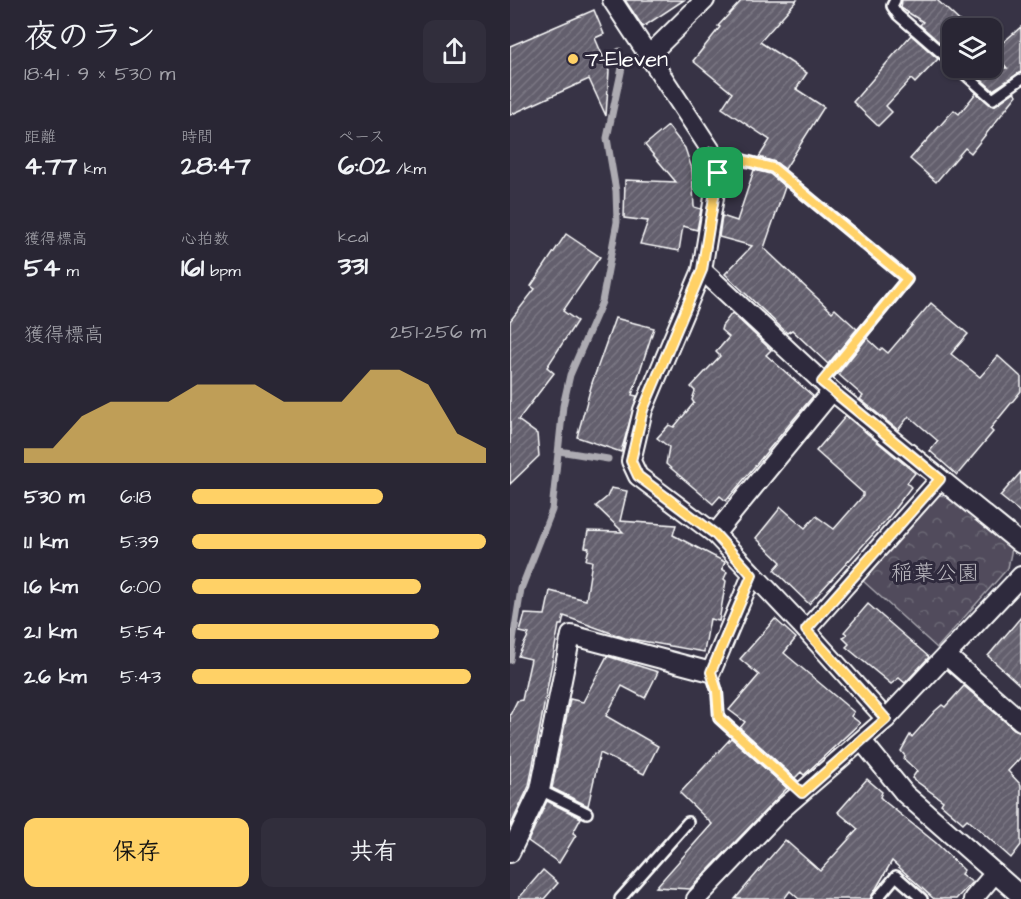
<!DOCTYPE html>
<html lang="ja">
<head>
<meta charset="utf-8">
<style>
  :root { --surface:#292634; --page:#312e3c; --text:#f1f3f6; --muted:#a5a5ac; --line:#45434f; --accent:#ffd166 }
  body { margin:0; font-family:"Architects Daughter","Klee One",sans-serif; background:var(--page); color:var(--text); height:100vh; display:flex; flex-direction:column; font-size:22px; white-space:nowrap }
  * { box-sizing:border-box; margin:0 }
  p { font-size:20px; color:var(--muted) }
  .icon { flex:none; width:33px; height:33px; fill:none; stroke:currentColor; stroke-width:2; stroke-linecap:round; stroke-linejoin:round }
  .map { position:relative; flex:1; overflow:hidden }
  .details { display:flex; flex-direction:column; background:var(--surface); width:510px }
  .details>* { flex:none }
  .fabs { position:absolute; left:432px; top:18px; display:grid; gap:12px }
  .fabs a { display:grid; place-items:center; width:60px; height:60px; border-radius:12px; background:var(--surface); box-shadow:0 2px 4px #0004,0 0 0 2px var(--line); font-size:30px }
  .pin { position:absolute; display:grid; place-items:center; width:51px; height:51px; color:#fff; margin:-26px; border-radius:12px; box-shadow:0 3px 9px #0006 }
  .round { display:grid; place-items:center; flex:none; width:63px; height:63px; border-radius:12px; background:var(--page) }
  .summary { display:flex; align-items:center; justify-content:space-between; height:102px; padding:0 24px }
  h1 { font-size:33px; font-weight:800; line-height:45px }
  .stats { display:grid; grid-template-columns:repeat(3,1fr); gap:9px; height:102px; padding:6px 24px }
  .stats div { display:grid; align-content:center }
  .stats b { font-size:26px; font-weight:800 }
  .stats small { font-size:16px; font-weight:400 }
  .stats p { font-size:16px }
  .chart { height:168px; padding:12px 24px }
  .chart p { display:flex; justify-content:space-between }
  .chart svg { width:100%; height:108px; margin-top:6px; fill:var(--accent); opacity:.7 }
  .button { display:flex; gap:12px; margin-top:auto; padding:12px 24px }
  .button a { flex:1; height:69px; border-radius:12px; background:var(--accent); color:#111; font-size:24px; font-weight:800; line-height:69px; text-align:center }
  .button a+a { background:var(--page); color:var(--text) }
  ul { padding:0 24px; list-style:none; font-size:20px }
  li { display:grid; grid-template-columns:96px 72px 1fr; align-items:center; height:45px }
  li i { height:15px; border-radius:8px; background:var(--accent) }
  main { display:flex; flex:1; min-height:0 }
  .map>svg:first-child { display:block }
  .park { fill:url(#park-crowns); stroke:#a8a6ae; stroke-width:1.5 }
  .lines { fill:none; stroke-linecap:round; stroke-linejoin:round }
  .stream { stroke:#adabb2; stroke-width:7 }
  .building { fill:url(#building-hatch); stroke:#fff; stroke-width:1.5 }
  .lane-casing { stroke:#fff; stroke-width:14 }
  .street-casing { stroke:#fff; stroke-width:22 }
  .lane { stroke:#2f2a3d; stroke-width:9 }
  .street { stroke:#2f2a3d; stroke-width:18 }
  .route-casing { stroke:#fff; stroke-width:12 }
  .route { stroke:#ffd166; stroke-width:8 }
  .poi-dot { fill:#ffd166; stroke:#2f2a3d; stroke-width:2 }
  .labels { text-anchor:middle; dominant-baseline:central; stroke-width:6; stroke-linejoin:round; paint-order:stroke }
  .poi-label { font-size:22px; fill:#fff; stroke:#2f2a3d; text-anchor:start }
  .park-label { font-size:22px; fill:#b9b7be; stroke:#2f2a3d }
</style>
</head>
<body>
<main>
<section class="details">
<div class="summary"><div><h1>夜のラン</h1><p>18:41 · 9 × 530 m</p></div><a class="round"><svg class="icon" aria-label="share" viewBox="0 0 24 24"><path d="M12 15V3M7 8l5-5 5 5M5 13v7h14v-7"/></svg></a></div>
<div class="stats">
<div><p>距離</p><b>4.77<small> km</small></b></div>
<div><p>時間</p><b>28:47</b></div>
<div><p>ペース</p><b>6:02<small> /km</small></b></div>
</div>
<div class="stats">
<div><p>獲得標高</p><b>54<small> m</small></b></div>
<div><p>心拍数</p><b>161<small> bpm</small></b></div>
<div><p>kcal</p><b>331</b></div>
</div>
<div class="chart"><p><span>獲得標高</span>251–256 m</p>
<svg viewBox="0 0 160 44" preserveAspectRatio="none"><path d="M0 44V38L10 38L20 25L30 19L40 19L50 19L60 12L70 12L80 12L90 19L100 19L110 19L120 6L130 6L140 12L150 32L160 38V44z"/></svg>
</div>
<ul>
<li><b>530 m</b>6:18<i style="width:65%"></i></li>
<li><b>1.1 km</b>5:39<i style="width:100%"></i></li>
<li><b>1.6 km</b>6:00<i style="width:78%"></i></li>
<li><b>2.1 km</b>5:54<i style="width:84%"></i></li>
<li><b>2.6 km</b>5:43<i style="width:95%"></i></li>
</ul>
<div class="button"><a>保存</a><a>共有</a></div>
</section>
<div class="map">
<svg width="511" height="899" viewBox="0 0 511 899">
  <defs>
    <pattern id="park-crowns" width="20" height="18" patternUnits="userSpaceOnUse" patternTransform="scale(1.5)"><rect width="20" height="18" fill="#514c5c"/><path d="M2 6a3 3 0 1 1 6 0M12 15a3 3 0 1 1 6 0" fill="none" stroke="#6b6774"/></pattern>
    <pattern id="building-hatch" width="6" height="6" patternUnits="userSpaceOnUse" patternTransform="scale(1.5)"><rect width="6" height="6" fill="#635f6d"/><path d="M-1 1l2-2M0 6l6-6M5 7l2-2" fill="none" stroke="#7a7783"/></pattern>
  </defs>
  <rect width="100%" height="100%" fill="#373345"/>
  <filter id="ink" filterUnits="userSpaceOnUse"><feTurbulence type="fractalNoise" baseFrequency=".0167" numOctaves="2"/><feDisplacementMap in="SourceGraphic" scale="12" xChannelSelector="R" yChannelSelector="G"/><feConvolveMatrix kernelMatrix="1 2 1 2 8 2 1 2 1" color-interpolation-filters="sRGB"/></filter>
  <g filter="url(#ink)">
    <!-- park -->
    <polygon class="park" points="427,495 439,496 502,548 498,568 427,648 352,580"/>
    <g class="lines">
      <!-- stream -->
      <g class="stream">
        <polyline points="49,451 98,459"/>
        <polyline points="0,660 11,589 42,510 53,406 60,375 92,302 107,222 106,191 97,138 113,63 109,51"/>
      </g>
    </g>
    <!-- building -->
    <g class="building">
      <polygon points="115,0 174,0 133,27"/>
      <polygon points="232,0 287,0 250,42 297,73 286,89 314,107 275,169 265,162 249,157 260,140 212,108 222,93 183,61 210,27 208,26"/>
      <polygon points="392,0 427,0 457,28 442,28 442,44 437,49 410,25 413,22 391,8"/>
      <polygon points="84,10 94,34 85,38 99,71 96,116 79,79 0,115 0,46"/>
      <polygon points="511,27 511,72 483,90 458,68 497,68 483,51"/>
      <polygon points="401,35 428,59 405,83 401,79 376,106 382,112 368,126 343,102"/>
      <polygon points="504,92 507,95 461,153 455,148 426,182 400,159 444,110 449,114 466,93 484,106"/>
      <polygon points="158,126 175,148 182,169 184,207 191,209 187,230 173,226 169,251 130,244 138,221 114,218 115,180 166,182 135,145"/>
      <polygon points="244,170 260,174 275,187 254,248 322,312 325,309 347,329 318,364 282,330 277,333 215,274 242,246 209,237 212,216 227,221"/>
      <polygon points="56,234 90,257 53,311 67,321 37,367 44,373 8,420 27,434 29,456 0,484 0,321 25,289 21,286"/>
      <polygon points="421,303 458,334 441,354 470,377 488,356 511,377 511,391 480,429 483,432 447,475 420,451 428,441 399,416 388,430 350,399 353,396 328,374 357,338 370,350 372,348 378,353"/>
      <polygon points="222,313 261,350 256,355 303,396 216,501 210,496 203,504 156,464 159,447 147,438 159,425 164,427 184,403 182,400 185,391 181,387 210,356 206,352 219,337 211,330 212,326"/>
      <polygon points="105,318 144,328 122,395 127,396 111,452 67,437 82,383"/>
      <polygon points="336,416 405,473 397,483 401,487 376,520 299,604 264,570 271,562 246,538 271,507 295,528 306,516 324,529 353,496 353,493 306,451"/>
      <polygon points="511,472 511,513 490,496"/>
      <polygon points="101,488 117,491 110,521 166,525 163,535 215,562 212,569 217,572 214,579 216,581 209,621 200,619 194,652 115,638 54,616 52,625 49,625 19,786 0,827 0,715 7,701 12,700 21,659 8,656 19,634 10,632 15,614 35,615 40,591 76,600 82,561 76,560 79,548 75,547 78,531 113,532 86,506 97,497"/>
      <polygon points="358,604 419,657 395,683 389,678 381,684 336,647 339,644 333,638 337,634 334,632"/>
      <polygon points="511,617 511,686 478,656"/>
      <polygon points="265,619 286,638 274,653 344,712 341,716 350,723 294,775 291,772 285,778 230,728 235,722 219,710 249,675 230,659"/>
      <polygon points="97,656 148,672 135,698 112,686 96,716 148,746 134,774 90,753 78,806 42,788 60,699 73,702"/>
      <polygon points="454,686 504,729 511,732 511,757 498,771 511,785 511,845 501,858 457,819 453,823 431,804 433,801 402,778 407,771 394,759 395,756 391,751 400,735 402,737 425,711 432,705 435,707"/>
      <polygon points="221,738 277,788 180,889 146,887 202,824 170,793"/>
      <polygon points="357,779 372,792 370,797 374,801 426,843 454,870 451,874 462,882 446,899 424,899 382,861 360,899 289,899 280,891 274,899 225,899 275,840 310,871 348,829 328,812"/>
      <polygon points="37,801 71,818 63,833 66,835 49,863 18,841"/>
      <polygon points="33,870 48,883 34,899 8,899"/>
    </g>
    <g class="lines">
      <defs>
        <g id="lane">
          <polyline points="385,0 382,6 388,15 442,62"/>
          <polyline points="448,68 483,99 511,79"/>
          <polyline points="202,152 263,168 397,279 312,382"/>
          <polyline points="201,672 207,691 209,718 292,793"/>
          <polyline points="30,790 77,813"/>
          <polyline points="110,899 178,822"/>
          <polyline points="367,899 386,876 412,899"/>
        </g>
        <g id="street">
          <polyline points="102,0 202,152 208,173 192,270 133,410 121,461 128,476 205,534 296,630 376,719"/>
          <polyline points="137,57 195,0"/>
          <polyline points="192,270 322,391 511,544"/>
          <polyline points="205,534 322,391"/>
          <polyline points="296,630 430,479"/>
          <polyline points="438,657 511,721"/>
          <polyline points="352,741 395,794 511,896"/>
          <polyline points="0,853 30,790 61,635 201,672 242,575"/>
          <polyline points="186,899 271,810 376,719 511,576"/>
          <polyline points="463,899 485,873"/>
        </g>
      </defs>
      <!-- lane casing -->
      <use href="#lane" class="lane-casing"/>
      <!-- street casing -->
      <use href="#street" class="street-casing"/>
      <!-- lane -->
      <use href="#lane" class="lane"/>
      <!-- street -->
      <use href="#street" class="street"/>
    </g>
  </g>
  <g class="lines" filter="url(#ink)">
    <defs>
      <polygon id="route" points="202,152 263,168 397,279 312,382 430,479 296,630 376,719 292,793 209,718 207,691 201,672 242,575 205,534 128,476 121,461 133,410 192,270 208,173"/>
    </defs>
    <!-- route casing -->
    <use href="#route" class="route-casing"/>
    <!-- route -->
    <use href="#route" class="route"/>
  </g>
  <!-- markers -->
  <circle class="poi-dot" cx="63" cy="59" r="6"/>
  <g class="labels">
    <!-- poi labels -->
    <g class="poi-label">
      <text x="75" y="59">7-Eleven</text>
    </g>
    <!-- park labels -->
    <g class="park-label">
      <text x="425" y="573">稲葉公園</text>
    </g>
  </g>
</svg>
<div class="fabs">
<a><svg class="icon" aria-label="layers" viewBox="0 0 24 24"><path d="M12 4l9 5-9 5-9-5zM3 14l9 5 9-5"/></svg></a>
</div>
<div class="pin" style="left:208px;top:173px;background:#1e9e55"><svg class="icon" aria-label="arrive" viewBox="0 0 24 24"><path d="M6 21V4h12l-3 4 3 4H6"/></svg></div>
</div>
</main>
</body>
</html>
